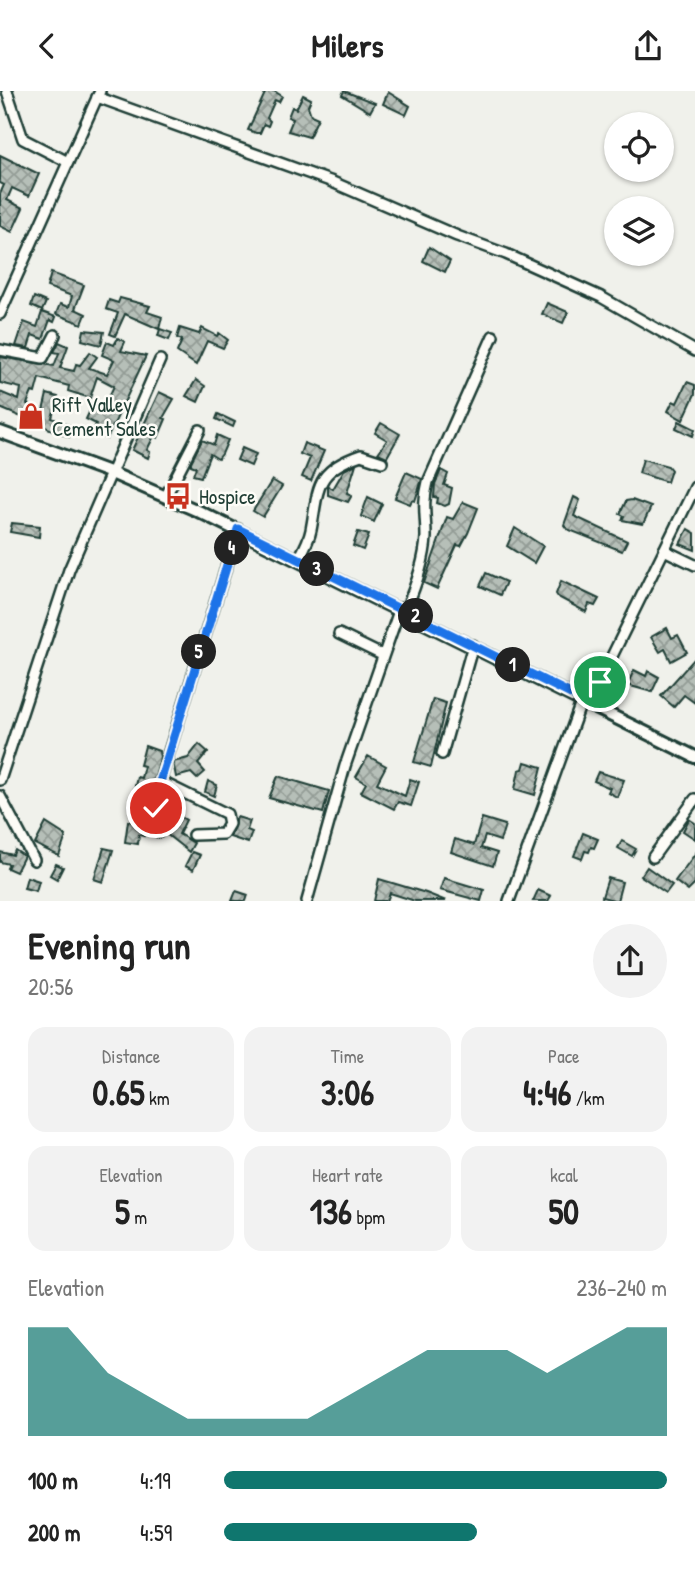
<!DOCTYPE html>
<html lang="en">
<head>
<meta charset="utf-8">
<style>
  :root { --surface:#fff; --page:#f2f2f2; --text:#222; --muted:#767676; --accent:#0f766e }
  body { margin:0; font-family:"Patrick Hand",sans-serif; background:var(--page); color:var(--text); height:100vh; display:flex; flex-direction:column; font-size:26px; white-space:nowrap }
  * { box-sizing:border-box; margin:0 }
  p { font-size:23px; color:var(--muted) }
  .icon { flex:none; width:38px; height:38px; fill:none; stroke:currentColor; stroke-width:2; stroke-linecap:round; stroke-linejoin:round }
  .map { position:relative; height:810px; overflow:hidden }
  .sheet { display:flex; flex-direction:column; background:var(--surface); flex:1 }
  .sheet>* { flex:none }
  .fabs { position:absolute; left:604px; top:21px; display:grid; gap:14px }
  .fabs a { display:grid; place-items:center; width:70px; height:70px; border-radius:50%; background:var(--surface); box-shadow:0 2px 5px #0004; font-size:35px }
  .pin { position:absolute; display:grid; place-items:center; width:60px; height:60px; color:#fff; margin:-30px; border:4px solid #fff; border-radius:50%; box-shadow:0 2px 7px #0007 }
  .km { position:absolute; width:35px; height:35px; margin:-18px; border-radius:50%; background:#222; color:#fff; font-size:19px; line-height:35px; text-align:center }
  .round { display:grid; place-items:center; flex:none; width:74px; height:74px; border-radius:37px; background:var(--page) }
  .overview { display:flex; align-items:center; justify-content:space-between; height:119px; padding:0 28px }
  h1 { font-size:38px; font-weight:700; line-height:52px }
  .figures { display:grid; grid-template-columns:repeat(3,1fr); gap:10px; height:119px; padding:7px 28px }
  .figures div { display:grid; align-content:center; border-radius:18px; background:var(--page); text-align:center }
  .figures b { font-size:35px; font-weight:700 }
  .figures small { font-size:19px; font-weight:400 }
  .figures p { font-size:19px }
  .chart { height:196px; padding:14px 28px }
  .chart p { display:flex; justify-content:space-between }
  .chart svg { width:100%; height:126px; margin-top:7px; fill:var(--accent); opacity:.7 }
  ul { padding:0 28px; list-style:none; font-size:23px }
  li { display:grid; grid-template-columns:112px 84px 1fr; align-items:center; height:52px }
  li i { height:18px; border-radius:9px; background:var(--accent) }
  header { display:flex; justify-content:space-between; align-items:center; height:91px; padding:0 28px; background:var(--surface); font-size:32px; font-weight:700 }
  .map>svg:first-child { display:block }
  .building { fill:url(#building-cross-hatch); stroke:#1f3d34; stroke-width:2 }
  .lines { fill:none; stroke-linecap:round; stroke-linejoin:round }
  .minor-casing { stroke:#1f3d34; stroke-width:14 }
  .major-casing { stroke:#1f3d34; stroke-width:16 }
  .minor { stroke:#fdfcf7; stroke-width:9 }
  .major { stroke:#fdfcf7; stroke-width:10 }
  .route-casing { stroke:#fff; stroke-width:14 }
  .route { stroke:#1a73e8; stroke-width:9 }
  .labels { text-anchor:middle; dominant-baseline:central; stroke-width:5; stroke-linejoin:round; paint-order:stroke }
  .poi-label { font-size:21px; fill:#1f3d34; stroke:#fdfcf7; text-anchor:start }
</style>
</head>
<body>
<header><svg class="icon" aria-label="back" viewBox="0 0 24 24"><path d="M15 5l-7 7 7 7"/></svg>Milers<svg class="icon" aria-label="share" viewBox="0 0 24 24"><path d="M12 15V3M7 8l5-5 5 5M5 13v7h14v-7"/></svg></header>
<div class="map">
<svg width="695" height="810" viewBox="0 0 695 810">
  <defs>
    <pattern id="building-cross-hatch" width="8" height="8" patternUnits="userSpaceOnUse" patternTransform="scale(1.75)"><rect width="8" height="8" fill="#b6bfb8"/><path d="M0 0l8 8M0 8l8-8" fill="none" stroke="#939c96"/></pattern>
  </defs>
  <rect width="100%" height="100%" fill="#f0f1eb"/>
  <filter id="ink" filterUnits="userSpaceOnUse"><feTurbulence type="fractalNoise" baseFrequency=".0143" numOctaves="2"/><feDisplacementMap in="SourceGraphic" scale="14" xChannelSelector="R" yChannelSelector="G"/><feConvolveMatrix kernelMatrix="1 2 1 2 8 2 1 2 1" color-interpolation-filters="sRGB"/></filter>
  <g filter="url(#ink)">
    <!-- building -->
    <g class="building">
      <polygon points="266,0 274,0 282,5 279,11 275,9 267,27 270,30 268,35 264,33 260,42 256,42 248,39"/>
      <polygon points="344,0 375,12 370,21 342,4"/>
      <polygon points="388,1 410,15 406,24 383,13"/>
      <polygon points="303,4 311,8 308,15 311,24 318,27 309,46 288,40 293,28 288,26 292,16 296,18"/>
      <polygon points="0,64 39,83 29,105 12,97 7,109 23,117 12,141 0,135 0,103 4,94 0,92"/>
      <polygon points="429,156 450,170 445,181 423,170"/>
      <polygon points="51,182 84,194 75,218 86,223 82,233 56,223 60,213 69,216 72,205 47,196"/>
      <polygon points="34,206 46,211 42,220 31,215"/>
      <polygon points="120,207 150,215 147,221 162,226 159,238 125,223 115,245 110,243 118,222 106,218 109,209 118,212"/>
      <polygon points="547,212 568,221 563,232 542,223"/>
      <polygon points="42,221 56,226 54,231 50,229 43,248 32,244 28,257 16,255 24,231 37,236"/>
      <polygon points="180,237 199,243 202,237 217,245 219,242 228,249 223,257 207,250 196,274 177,261 182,249 177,247"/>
      <polygon points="160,238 172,242 169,249 158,245"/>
      <polygon points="84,239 104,241 101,254 82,249"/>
      <polygon points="118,247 125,251 121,260 146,265 107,348 93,341 96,333 86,328 93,313 103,318 114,295 97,286 90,307 68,300 69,295 39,287 35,302 32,301 27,313 43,320 47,303 58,306 52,327 73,336 69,346 0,317 0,301 19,309 21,297 0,292 0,266 54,275 59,262 54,261 59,251 68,255 60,277 74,280 76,273 80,274 90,261 97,266 89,277 107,283 114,269 102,264 107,251 114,254"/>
      <polygon points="196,289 205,295 198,311 186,305"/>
      <polygon points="687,291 695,294 695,303 683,329 668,320 673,310 677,312"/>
      <polygon points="159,301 174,308 163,327 166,328 158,347 154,345 147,359 150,361 148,367 132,359"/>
      <polygon points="218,323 235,331 233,336 216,328"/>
      <polygon points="679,330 695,338 693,345 676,337"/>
      <polygon points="381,332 400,343 387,366 378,362 387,349 375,342"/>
      <polygon points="217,344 228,349 222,363 218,368 210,363 201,386 193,384 196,376 191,374 191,371 202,349 214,354"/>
      <polygon points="304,352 324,360 311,390 302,386 310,367 300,363"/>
      <polygon points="242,357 256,363 251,375 237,369"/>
      <polygon points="643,368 668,375 671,379 667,391 639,382"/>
      <polygon points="356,373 347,402 352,404 348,411 328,404 328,395 333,398 344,379"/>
      <polygon points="441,379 448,383 444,394 452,397 449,413 445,415 437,412 438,407 434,406 435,393"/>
      <polygon points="406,381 422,388 415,410 412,409 410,413 395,407"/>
      <polygon points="272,389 282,395 263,426 253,420"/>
      <polygon points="368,406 382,413 374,431 361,425"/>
      <polygon points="574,406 580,409 574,425 627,450 622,460 567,438 564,434"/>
      <polygon points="632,409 651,416 643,433 622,429 624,425 620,423 626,410"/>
      <polygon points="463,411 478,417 468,442 461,455 457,454 437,498 424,492 447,426 453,428"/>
      <polygon points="12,432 40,435 39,446 10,441"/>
      <polygon points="515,437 543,455 534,472 507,455"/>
      <polygon points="688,438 695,442 695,459 680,453"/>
      <polygon points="358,441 369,444 363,459 353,455"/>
      <polygon points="486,482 506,491 500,504 480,495"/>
      <polygon points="561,490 599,508 595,515 589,513 586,521 558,506 556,503"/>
      <polygon points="667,537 672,547 678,544 687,561 671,570 665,558 660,561 651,546"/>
      <polygon points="695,567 695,612 684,604 674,616 661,605"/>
      <polygon points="634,579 646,585 648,580 659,586 652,601 627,594"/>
      <polygon points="433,608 446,612 431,676 414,671"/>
      <polygon points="199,653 208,661 198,673 205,681 197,688 191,682 176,686 173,671 188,667"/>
      <polygon points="145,655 159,660 160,666 152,701 147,700 143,715 131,712 137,686 141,687 144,675 140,674"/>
      <polygon points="368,665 386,675 377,692 405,705 410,688 419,691 411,715 398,711 394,718 361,701 366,692 356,686"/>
      <polygon points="525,671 542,676 535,704 515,698 519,679 523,678"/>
      <polygon points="598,681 624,689 617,706 608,701 610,697 594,690"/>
      <polygon points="278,685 329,700 323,722 269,707"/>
      <polygon points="208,690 217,694 214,705 205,701"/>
      <polygon points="174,722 186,729 179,743 194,752 189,761 166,743"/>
      <polygon points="237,726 250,730 247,739 252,741 248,752 230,746"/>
      <polygon points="482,727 505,734 500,750 485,745 481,757 497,762 493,775 451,761 455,748 474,754"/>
      <polygon points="689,728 695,732 695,748 683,740"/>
      <polygon points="128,730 146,733 144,745 139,744 138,753 125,751"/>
      <polygon points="46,732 66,745 59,765 35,753"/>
      <polygon points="583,742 598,748 594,757 591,756 589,761 585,760 582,768 574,765"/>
      <polygon points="622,750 636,758 632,765 618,757"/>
      <polygon points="104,757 113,759 103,791 94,788"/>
      <polygon points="15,759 24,765 16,781 7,777 9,773 0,771 0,761 13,764"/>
      <polygon points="192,761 200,764 193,779 185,775"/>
      <polygon points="695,763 695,793 688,800 675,790"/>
      <polygon points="56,773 63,776 57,788 50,784"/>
      <polygon points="647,776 672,794 666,802 641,785"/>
      <polygon points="27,786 39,790 36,800 24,797"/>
      <polygon points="444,787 484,799 481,810 440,799"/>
      <polygon points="608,787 622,791 617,810 602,806"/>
      <polygon points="379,788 426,802 446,810 415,810 390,802 387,810 374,810"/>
      <polygon points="538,799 551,805 548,810 533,810"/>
      <polygon points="236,800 248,804 246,810 232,810"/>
    </g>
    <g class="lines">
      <defs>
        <g id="minor">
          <polyline points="7,0 23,48 68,71"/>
          <polyline points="97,6 330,90 457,145 506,163 601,206 695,260"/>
          <polyline points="0,223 100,0"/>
          <polyline points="0,259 43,267 55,244"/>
          <polyline points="166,405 200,339"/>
          <polyline points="664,459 695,474"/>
          <path d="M 298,469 C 303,460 309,450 311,439 C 319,397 314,380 361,364 L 382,371"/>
          <path d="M 405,520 C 415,497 425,471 426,446 C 426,424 422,414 428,391 L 493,245"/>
          <polyline points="339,543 382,564"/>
          <polyline points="589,612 695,396"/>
          <polyline points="442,663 473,554"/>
          <polyline points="0,689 69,479 160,269"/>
          <polyline points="160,690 227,723 229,733 223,743 193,744"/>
          <polyline points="0,705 34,769"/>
          <polyline points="159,741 156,729 160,690 238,438"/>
          <polyline points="653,766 695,708"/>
          <polyline points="307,810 345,675 400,517"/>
          <polyline points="509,810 582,609"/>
        </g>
        <polyline id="major" points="0,341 109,381 198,420 695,666"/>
      </defs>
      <!-- minor casing -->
      <use href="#minor" class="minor-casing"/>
      <!-- major casing -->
      <use href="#major" class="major-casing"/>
      <!-- minor -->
      <use href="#minor" class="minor"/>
      <!-- major -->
      <use href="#major" class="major"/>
    </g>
  </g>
  <g class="lines" filter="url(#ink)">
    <defs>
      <polyline id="route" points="156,717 160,691 238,438 589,612 600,591"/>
    </defs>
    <!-- route casing -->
    <use href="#route" class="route-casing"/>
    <!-- route -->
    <use href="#route" class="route"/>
  </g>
  <!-- icons -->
  <defs>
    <symbol id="shop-bare" viewBox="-9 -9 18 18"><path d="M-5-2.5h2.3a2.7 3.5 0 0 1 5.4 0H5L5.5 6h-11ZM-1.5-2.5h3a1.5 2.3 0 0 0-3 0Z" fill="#c8321e" stroke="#fdfcf7" stroke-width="2.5" paint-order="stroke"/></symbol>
    <symbol id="bus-bare" viewBox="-9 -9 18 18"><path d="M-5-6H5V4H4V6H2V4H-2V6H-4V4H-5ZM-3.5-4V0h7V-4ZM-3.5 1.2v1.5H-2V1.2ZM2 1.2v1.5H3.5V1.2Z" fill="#c8321e" stroke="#fdfcf7" stroke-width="2.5" paint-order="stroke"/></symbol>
  </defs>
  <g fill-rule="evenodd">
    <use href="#shop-bare" x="12" y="306" width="38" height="38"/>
    <use href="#bus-bare" x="159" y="386" width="38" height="38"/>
  </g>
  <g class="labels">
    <!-- poi labels -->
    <g class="poi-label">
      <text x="52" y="313">Rift Valley<tspan x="52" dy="24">Cement Sales</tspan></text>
      <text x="199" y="405">Hospice</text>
    </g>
  </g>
</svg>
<div class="fabs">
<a><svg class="icon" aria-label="locate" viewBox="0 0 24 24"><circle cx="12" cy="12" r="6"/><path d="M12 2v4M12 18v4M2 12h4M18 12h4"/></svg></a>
<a><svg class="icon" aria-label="layers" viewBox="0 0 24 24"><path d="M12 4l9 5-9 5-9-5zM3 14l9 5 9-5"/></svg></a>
</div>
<div class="pin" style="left:600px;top:591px;background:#1e9e55"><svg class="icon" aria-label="arrive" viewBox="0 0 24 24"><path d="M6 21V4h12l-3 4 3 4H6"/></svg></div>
<div class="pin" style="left:156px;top:717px;background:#d93025"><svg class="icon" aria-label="check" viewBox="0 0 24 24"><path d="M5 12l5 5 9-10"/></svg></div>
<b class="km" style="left:513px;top:574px">1</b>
<b class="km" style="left:416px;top:525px">2</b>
<b class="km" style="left:317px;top:478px">3</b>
<b class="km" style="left:232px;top:457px">4</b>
<b class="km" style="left:199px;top:561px">5</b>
</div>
<section class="sheet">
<div class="overview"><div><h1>Evening run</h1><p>20:56</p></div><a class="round"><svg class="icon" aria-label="share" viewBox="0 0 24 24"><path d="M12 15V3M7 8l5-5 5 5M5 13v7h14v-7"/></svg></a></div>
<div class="figures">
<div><p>Distance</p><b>0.65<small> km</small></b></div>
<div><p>Time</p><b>3:06</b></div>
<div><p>Pace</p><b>4:46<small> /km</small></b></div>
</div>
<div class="figures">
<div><p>Elevation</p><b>5<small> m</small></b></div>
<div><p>Heart rate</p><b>136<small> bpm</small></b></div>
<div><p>kcal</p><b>50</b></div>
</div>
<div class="chart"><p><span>Elevation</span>236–240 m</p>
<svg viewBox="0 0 160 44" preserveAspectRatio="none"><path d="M0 44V6L10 6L20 22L30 30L40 38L50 38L60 38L70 38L80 30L90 22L100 14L110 14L120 14L130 22L140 14L150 6L160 6V44z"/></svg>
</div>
<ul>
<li><b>100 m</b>4:19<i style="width:100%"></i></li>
<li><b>200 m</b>4:59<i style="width:57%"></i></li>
</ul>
</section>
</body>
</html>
